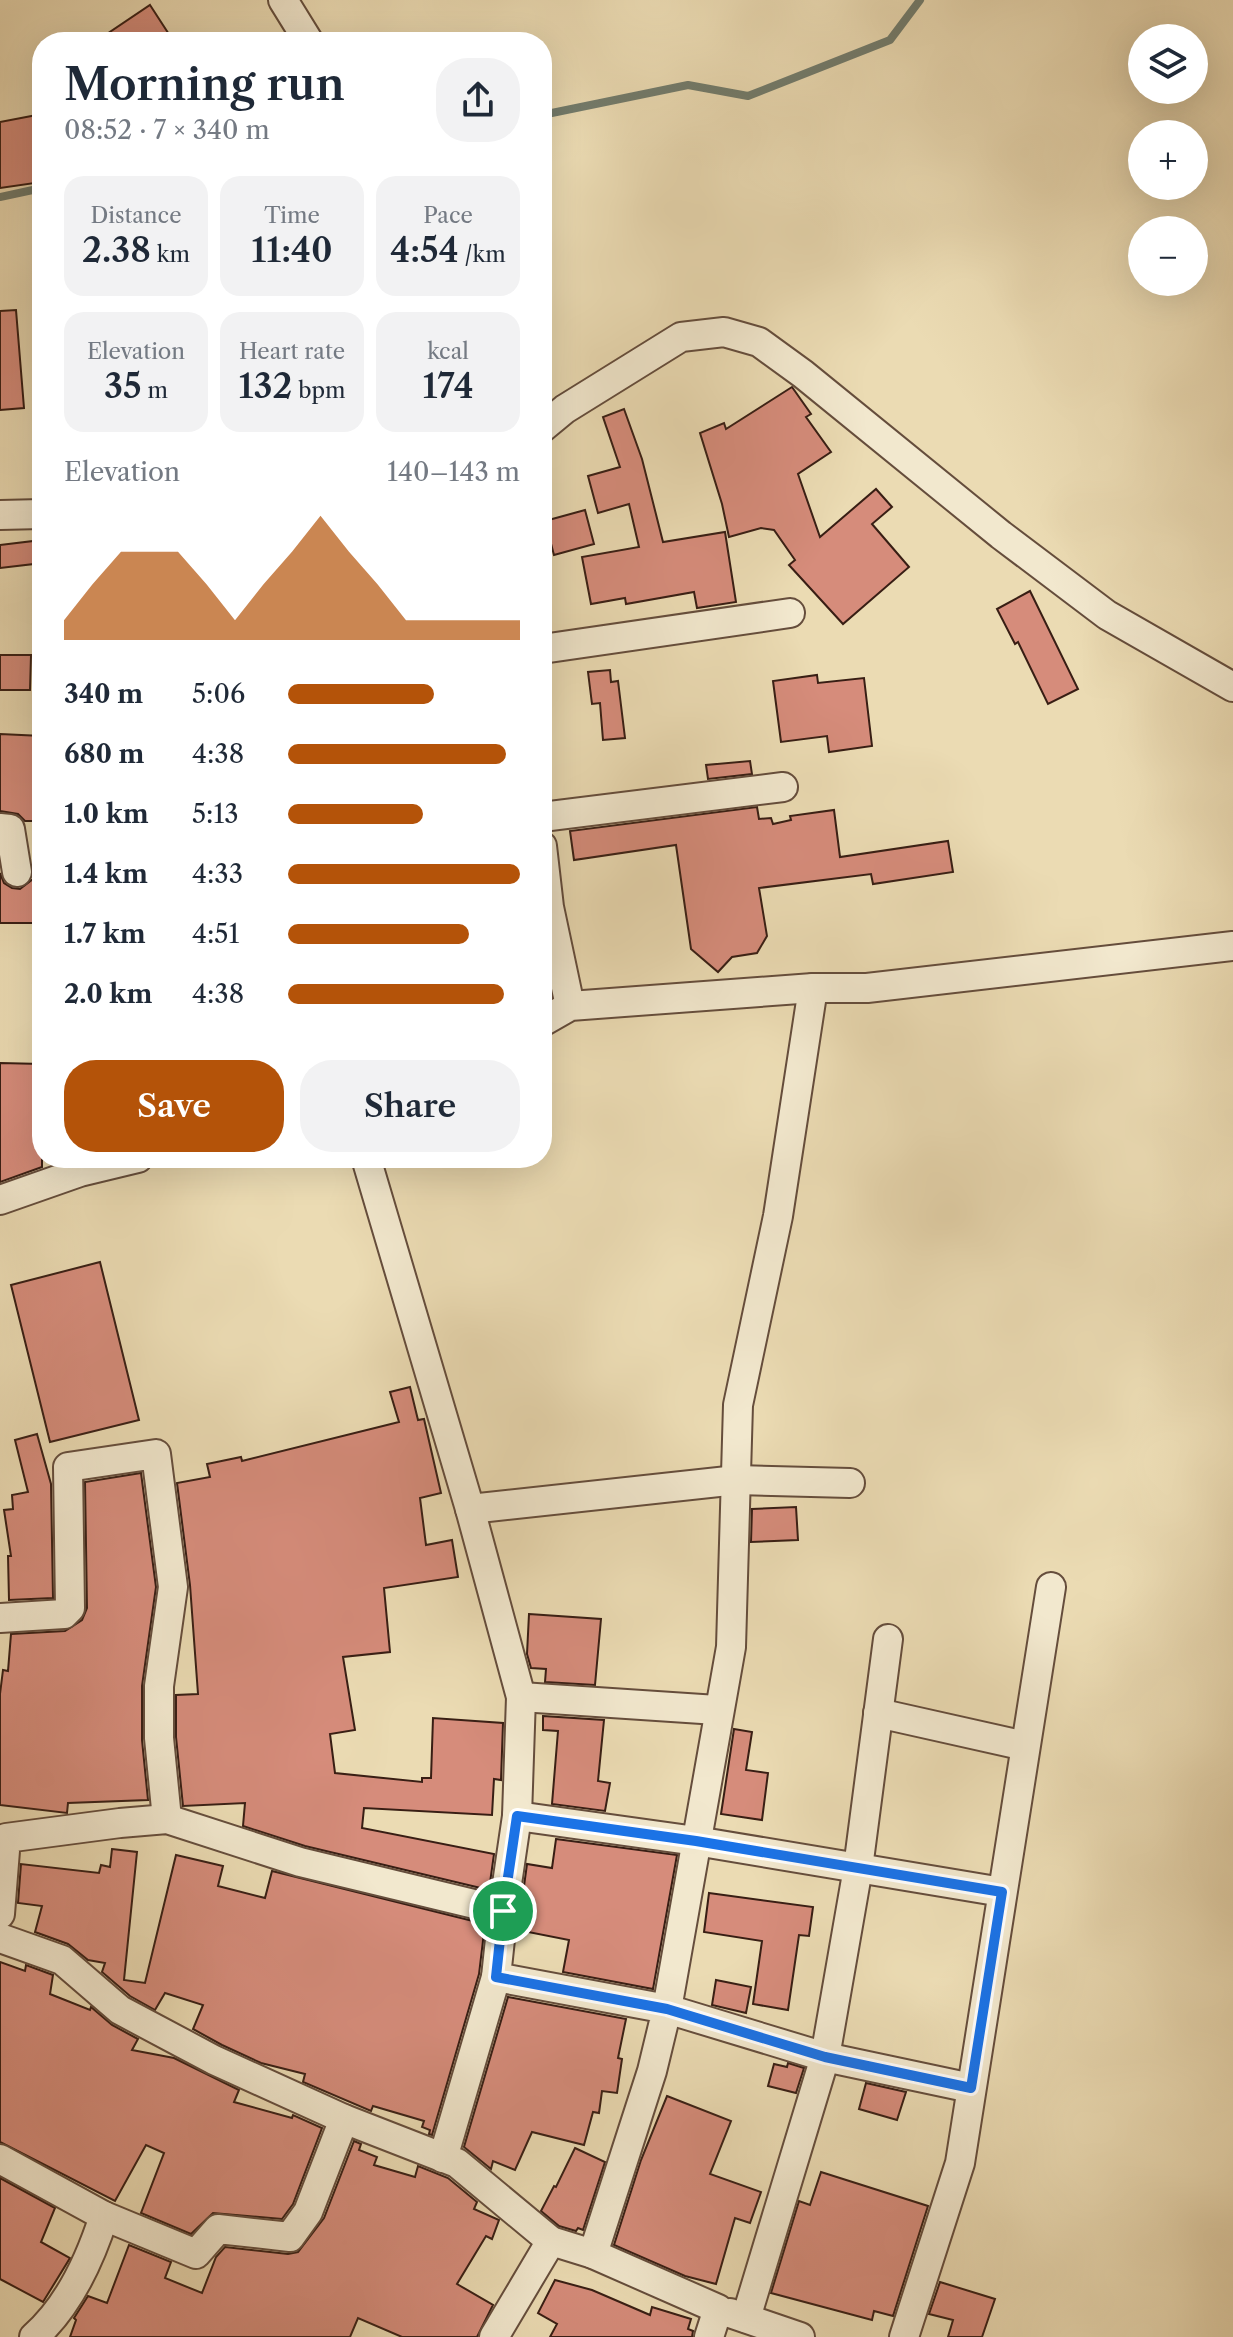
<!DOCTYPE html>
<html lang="en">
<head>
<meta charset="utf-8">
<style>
  :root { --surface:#fff; --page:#f2f2f3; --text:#1f2937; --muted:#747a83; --accent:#b45309 }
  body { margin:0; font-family:"Libre Caslon Text",serif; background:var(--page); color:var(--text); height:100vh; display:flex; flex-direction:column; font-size:30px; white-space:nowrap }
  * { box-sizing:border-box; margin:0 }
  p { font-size:26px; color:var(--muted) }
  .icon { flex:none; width:44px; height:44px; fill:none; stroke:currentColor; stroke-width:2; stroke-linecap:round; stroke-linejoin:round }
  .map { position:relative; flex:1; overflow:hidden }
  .drawer { position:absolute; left:32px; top:32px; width:520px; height:1136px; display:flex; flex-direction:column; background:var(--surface); border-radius:32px; box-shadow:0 8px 32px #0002 }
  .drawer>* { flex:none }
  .tools { position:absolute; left:1128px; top:24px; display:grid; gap:16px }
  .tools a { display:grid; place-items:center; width:80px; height:80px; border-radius:50%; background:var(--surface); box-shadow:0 8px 32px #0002; font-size:40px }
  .pin { position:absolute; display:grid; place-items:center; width:68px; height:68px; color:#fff; margin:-34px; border:4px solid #fff; border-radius:50%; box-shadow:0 2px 8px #0007 }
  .round { display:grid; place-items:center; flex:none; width:84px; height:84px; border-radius:32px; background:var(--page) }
  .summary { display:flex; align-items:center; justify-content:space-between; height:136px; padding:0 32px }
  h1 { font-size:44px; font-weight:600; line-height:60px }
  .stats { display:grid; grid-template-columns:repeat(3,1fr); gap:12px; height:136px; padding:8px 32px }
  .stats div { display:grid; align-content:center; border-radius:20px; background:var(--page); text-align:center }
  .stats b { font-size:34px; font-weight:600 }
  .stats small { font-size:22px; font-weight:400 }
  .stats p { font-size:22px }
  .chart { height:224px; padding:16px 32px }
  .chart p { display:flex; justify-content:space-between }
  .chart svg { width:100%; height:144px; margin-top:8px; fill:var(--accent); opacity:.7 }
  .cta { display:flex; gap:16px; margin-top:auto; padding:16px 32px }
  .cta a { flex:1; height:92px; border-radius:32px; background:var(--accent); color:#fff; font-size:32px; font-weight:600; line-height:92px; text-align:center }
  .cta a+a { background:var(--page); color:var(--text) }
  ul { padding:0 32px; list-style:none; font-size:26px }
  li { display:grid; grid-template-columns:128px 96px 1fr; align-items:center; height:60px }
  li i { height:20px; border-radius:10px; background:var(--accent) }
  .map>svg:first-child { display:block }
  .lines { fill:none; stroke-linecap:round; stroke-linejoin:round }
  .stream { stroke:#727c6d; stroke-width:8 }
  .building { fill:#d68c7b; stroke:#381e14; stroke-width:2 }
  .minor-casing { stroke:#654d3c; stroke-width:32 }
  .minor { stroke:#f2e8ce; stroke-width:28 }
  .route-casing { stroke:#fff; stroke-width:16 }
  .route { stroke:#1a73e8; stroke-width:10 }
</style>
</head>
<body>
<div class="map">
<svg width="1233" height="2337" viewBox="0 0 1233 2337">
  <rect width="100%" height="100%" fill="#ebdbb3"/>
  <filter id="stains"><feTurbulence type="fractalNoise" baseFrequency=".0025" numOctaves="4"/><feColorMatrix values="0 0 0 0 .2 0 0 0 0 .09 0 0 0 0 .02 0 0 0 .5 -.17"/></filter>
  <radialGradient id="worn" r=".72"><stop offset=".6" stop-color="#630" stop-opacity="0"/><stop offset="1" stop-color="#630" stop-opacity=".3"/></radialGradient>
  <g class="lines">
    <!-- stream -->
    <g class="stream">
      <polyline points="542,115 688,85 748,96 890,40 920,0"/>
      <polyline points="0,197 42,188"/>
    </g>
  </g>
  <!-- building -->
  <g class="building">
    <polygon points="150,5 174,42 95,42"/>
    <polygon points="42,114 42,182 0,188 0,122"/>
    <polygon points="16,310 24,408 0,410 0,311"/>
    <polygon points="792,387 811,414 806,417 831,452 798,474 820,537 876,489 892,507 872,524 909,567 843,624 789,565 795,560 774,530 761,528 729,537 722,504 700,433 724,423 726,429"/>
    <polygon points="624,409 642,459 663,542 725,532 736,602 697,608 694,592 626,604 625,598 591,604 582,557 639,547 629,504 598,513 588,476 620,467 603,417"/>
    <polygon points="585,510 594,544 554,555 545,521"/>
    <polygon points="42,540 42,563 0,568 0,545"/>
    <polygon points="1030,591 1078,689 1048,704 1018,642 1015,644 997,609"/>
    <polygon points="0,655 31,655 30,690 0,690"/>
    <polygon points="610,670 611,682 618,681 625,738 603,740 600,703 592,704 588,672"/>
    <polygon points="817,675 818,683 864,678 872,746 829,752 827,736 781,742 773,681"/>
    <polygon points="0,734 42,736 42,821 25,821 18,814 0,811"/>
    <polygon points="750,761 752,774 708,779 706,765"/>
    <polygon points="757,807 759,819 771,818 773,824 791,820 790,816 834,810 840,857 948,841 953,872 873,884 871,874 759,888 767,936 757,953 732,957 718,972 691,949 676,845 574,860 570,831"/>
    <polygon points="33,865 38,865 42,923 0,923 0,873 4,883 12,888 20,889 33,879"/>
    <polygon points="0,1063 42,1064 42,1167 0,1182"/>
    <polygon points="100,1262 139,1420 50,1442 11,1285"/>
    <polygon points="410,1387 418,1420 424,1419 441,1493 420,1498 426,1545 452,1540 458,1577 384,1588 390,1652 343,1657 355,1730 330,1734 335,1773 422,1782 422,1778 431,1778 433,1718 503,1723 501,1780 494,1779 492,1815 364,1808 362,1828 494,1854 489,1890 305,1846 243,1826 245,1803 183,1806 176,1737 176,1695 198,1694 190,1585 177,1483 210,1477 207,1464 241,1457 242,1461 399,1422 390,1392"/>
    <polygon points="37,1434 51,1484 53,1598 9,1600 8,1556 11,1556 4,1510 13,1509 12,1495 28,1492 15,1440"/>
    <polygon points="141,1473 156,1587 142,1686 142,1740 148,1800 68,1803 67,1813 0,1805 0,1694 3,1670 8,1671 11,1634 65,1631 82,1620 87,1608 85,1482"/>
    <polygon points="796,1507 798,1540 751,1542 752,1509"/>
    <polygon points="529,1614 601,1619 595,1685 545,1682 546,1669 531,1668 527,1654"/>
    <polygon points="543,1716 604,1720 598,1781 610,1783 605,1811 552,1804 558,1731 543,1730"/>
    <polygon points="734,1729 752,1732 746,1770 768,1773 762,1820 721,1814"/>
    <polygon points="556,1839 677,1855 653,1989 563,1972 569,1940 518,1930 527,1864 552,1868"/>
    <polygon points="112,1849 137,1852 124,1980 145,1983 176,1855 223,1866 218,1886 265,1898 272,1871 485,1924 479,1974 432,2135 429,2134 430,2130 422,2127 424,2121 373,2106 371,2111 303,2082 305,2074 261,2063 222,2045 193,2029 203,2005 165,1993 155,2010 130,1996 102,1972 105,1963 88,1960 68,1944 35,1932 42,1906 18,1903 21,1864 99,1873 101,1865 110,1867"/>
    <polygon points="709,1893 813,1907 809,1936 799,1935 788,2010 753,2004 762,1941 704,1932"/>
    <polygon points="0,1962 25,1971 26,1965 53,1975 50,1994 90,2010 91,2007 112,2025 138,2039 132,2050 174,2058 239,2090 234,2102 292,2118 293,2115 322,2128 293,2204 282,2219 213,2213 191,2234 141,2213 164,2153 146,2145 115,2201 0,2142"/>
    <polygon points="716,1980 751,1987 746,2013 712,2005"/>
    <polygon points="508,1997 626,2019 618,2058 622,2059 617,2093 602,2091 599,2113 593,2112 584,2145 532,2132 515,2170 493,2161 491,2169 464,2147"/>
    <polygon points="788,2063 804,2068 796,2093 768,2086 774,2064 787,2067"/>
    <polygon points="866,2083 906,2092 897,2120 859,2109"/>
    <polygon points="667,2096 731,2121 710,2174 761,2192 750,2223 735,2218 716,2284 685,2276 614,2245 641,2160"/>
    <polygon points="354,2141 361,2144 359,2150 377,2157 374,2165 415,2177 418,2166 448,2178 477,2202 474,2209 499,2220 492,2239 486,2236 457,2284 493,2305 477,2337 402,2337 358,2318 350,2337 70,2337 76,2320 74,2318 88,2296 107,2303 129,2245 171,2262 165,2278 202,2293 216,2257 225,2247 288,2254 298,2252 324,2218"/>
    <polygon points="575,2148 605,2162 583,2230 578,2228 576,2231 559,2226 541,2211 554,2186 556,2187"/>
    <polygon points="821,2172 928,2206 893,2316 874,2311 872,2320 771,2293 799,2201 810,2205"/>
    <polygon points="0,2178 55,2208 41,2242 70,2258 43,2302 0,2279"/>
    <polygon points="555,2280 592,2290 650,2315 652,2307 691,2319 688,2329 693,2331 692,2337 550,2337 557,2324 538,2313"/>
    <polygon points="940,2282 995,2299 982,2337 948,2337 953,2320 929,2314"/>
  </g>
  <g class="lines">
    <defs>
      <g id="minor">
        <polyline points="283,0 309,42"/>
        <polyline points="542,428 565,409 681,337 724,332 759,342 803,374 1001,535 1107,615 1233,687"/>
        <polyline points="0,515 42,514"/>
        <polyline points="542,649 790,613"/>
        <polyline points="542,817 783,787"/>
        <polyline points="0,828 10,829 17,872"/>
        <polyline points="542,846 549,907 570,1006"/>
        <polyline points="813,988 778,1216 738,1405 731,1647 667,2009 825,2057 971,2088"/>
        <polyline points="542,1022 570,1006 813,988 867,988 1233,946"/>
        <polyline points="366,1158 470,1509 521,1697 517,1816 503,1911 496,1977 667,2009 652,2071 593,2254"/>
        <polyline points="0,1200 80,1172 138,1158"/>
        <polyline points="470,1509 737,1480 850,1483"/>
        <polyline points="0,1618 64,1614 70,1608 68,1467 156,1454 173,1587 159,1686 159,1738 167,1819"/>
        <polyline points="521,1697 717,1710"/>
        <polyline points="878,1713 1025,1746"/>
        <polyline points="517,1816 696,1841 1002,1892"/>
        <polyline points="0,1914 6,1838 120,1823 167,1819 300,1862 503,1911"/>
        <polyline points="0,1938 62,1960 120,2010 214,2060 344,2119 457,2163 551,2241 593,2254 718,2309 709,2337"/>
        <polyline points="443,2158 496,1977"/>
        <path d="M 0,2159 L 104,2216 C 90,2260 69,2306 34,2337"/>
        <polyline points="104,2216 196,2254 218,2229 290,2237 308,2212 344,2119"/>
        <polyline points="730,2313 800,2337"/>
        <polyline points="746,2318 825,2057 858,1868 888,1639"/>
        <polyline points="494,2337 551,2241"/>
        <polyline points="904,2337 960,2163 1051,1587"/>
      </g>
    </defs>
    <!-- minor casing -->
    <use href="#minor" class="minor-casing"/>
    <!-- minor -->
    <use href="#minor" class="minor"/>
  </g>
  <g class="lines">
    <defs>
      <polygon id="route" points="517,1816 696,1841 1002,1892 971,2088 825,2057 667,2009 496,1977 503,1911"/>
    </defs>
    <!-- route casing -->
    <use href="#route" class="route-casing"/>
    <!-- route -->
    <use href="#route" class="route"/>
  </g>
  <rect width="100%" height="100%" filter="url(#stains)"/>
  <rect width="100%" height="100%" fill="url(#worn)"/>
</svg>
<div class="tools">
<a><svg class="icon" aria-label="layers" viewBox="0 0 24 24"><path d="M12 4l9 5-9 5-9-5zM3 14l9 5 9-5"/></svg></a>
<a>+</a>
<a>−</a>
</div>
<div class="pin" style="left:503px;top:1911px;background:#1e9e55"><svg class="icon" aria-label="arrive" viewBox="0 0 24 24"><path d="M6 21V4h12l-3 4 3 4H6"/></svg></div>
<section class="drawer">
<div class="summary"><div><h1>Morning run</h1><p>08:52 · 7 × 340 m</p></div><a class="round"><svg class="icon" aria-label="share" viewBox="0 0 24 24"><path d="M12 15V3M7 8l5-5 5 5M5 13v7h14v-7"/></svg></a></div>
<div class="stats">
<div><p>Distance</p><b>2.38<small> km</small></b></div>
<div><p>Time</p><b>11:40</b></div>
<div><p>Pace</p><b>4:54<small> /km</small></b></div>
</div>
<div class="stats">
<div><p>Elevation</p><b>35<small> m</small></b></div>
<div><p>Heart rate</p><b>132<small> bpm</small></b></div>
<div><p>kcal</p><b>174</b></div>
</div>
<div class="chart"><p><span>Elevation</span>140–143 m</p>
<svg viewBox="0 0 160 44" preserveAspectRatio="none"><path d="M0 44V38L10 27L20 17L30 17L40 17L50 27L60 38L70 27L80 17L90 6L100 17L110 27L120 38L130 38L140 38L150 38L160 38V44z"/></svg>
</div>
<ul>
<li><b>340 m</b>5:06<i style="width:63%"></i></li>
<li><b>680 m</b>4:38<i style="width:94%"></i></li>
<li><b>1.0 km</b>5:13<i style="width:58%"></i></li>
<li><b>1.4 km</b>4:33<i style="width:100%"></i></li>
<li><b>1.7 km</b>4:51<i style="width:78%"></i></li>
<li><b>2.0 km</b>4:38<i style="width:93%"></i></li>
</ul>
<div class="cta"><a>Save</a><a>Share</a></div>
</section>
</div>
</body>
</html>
